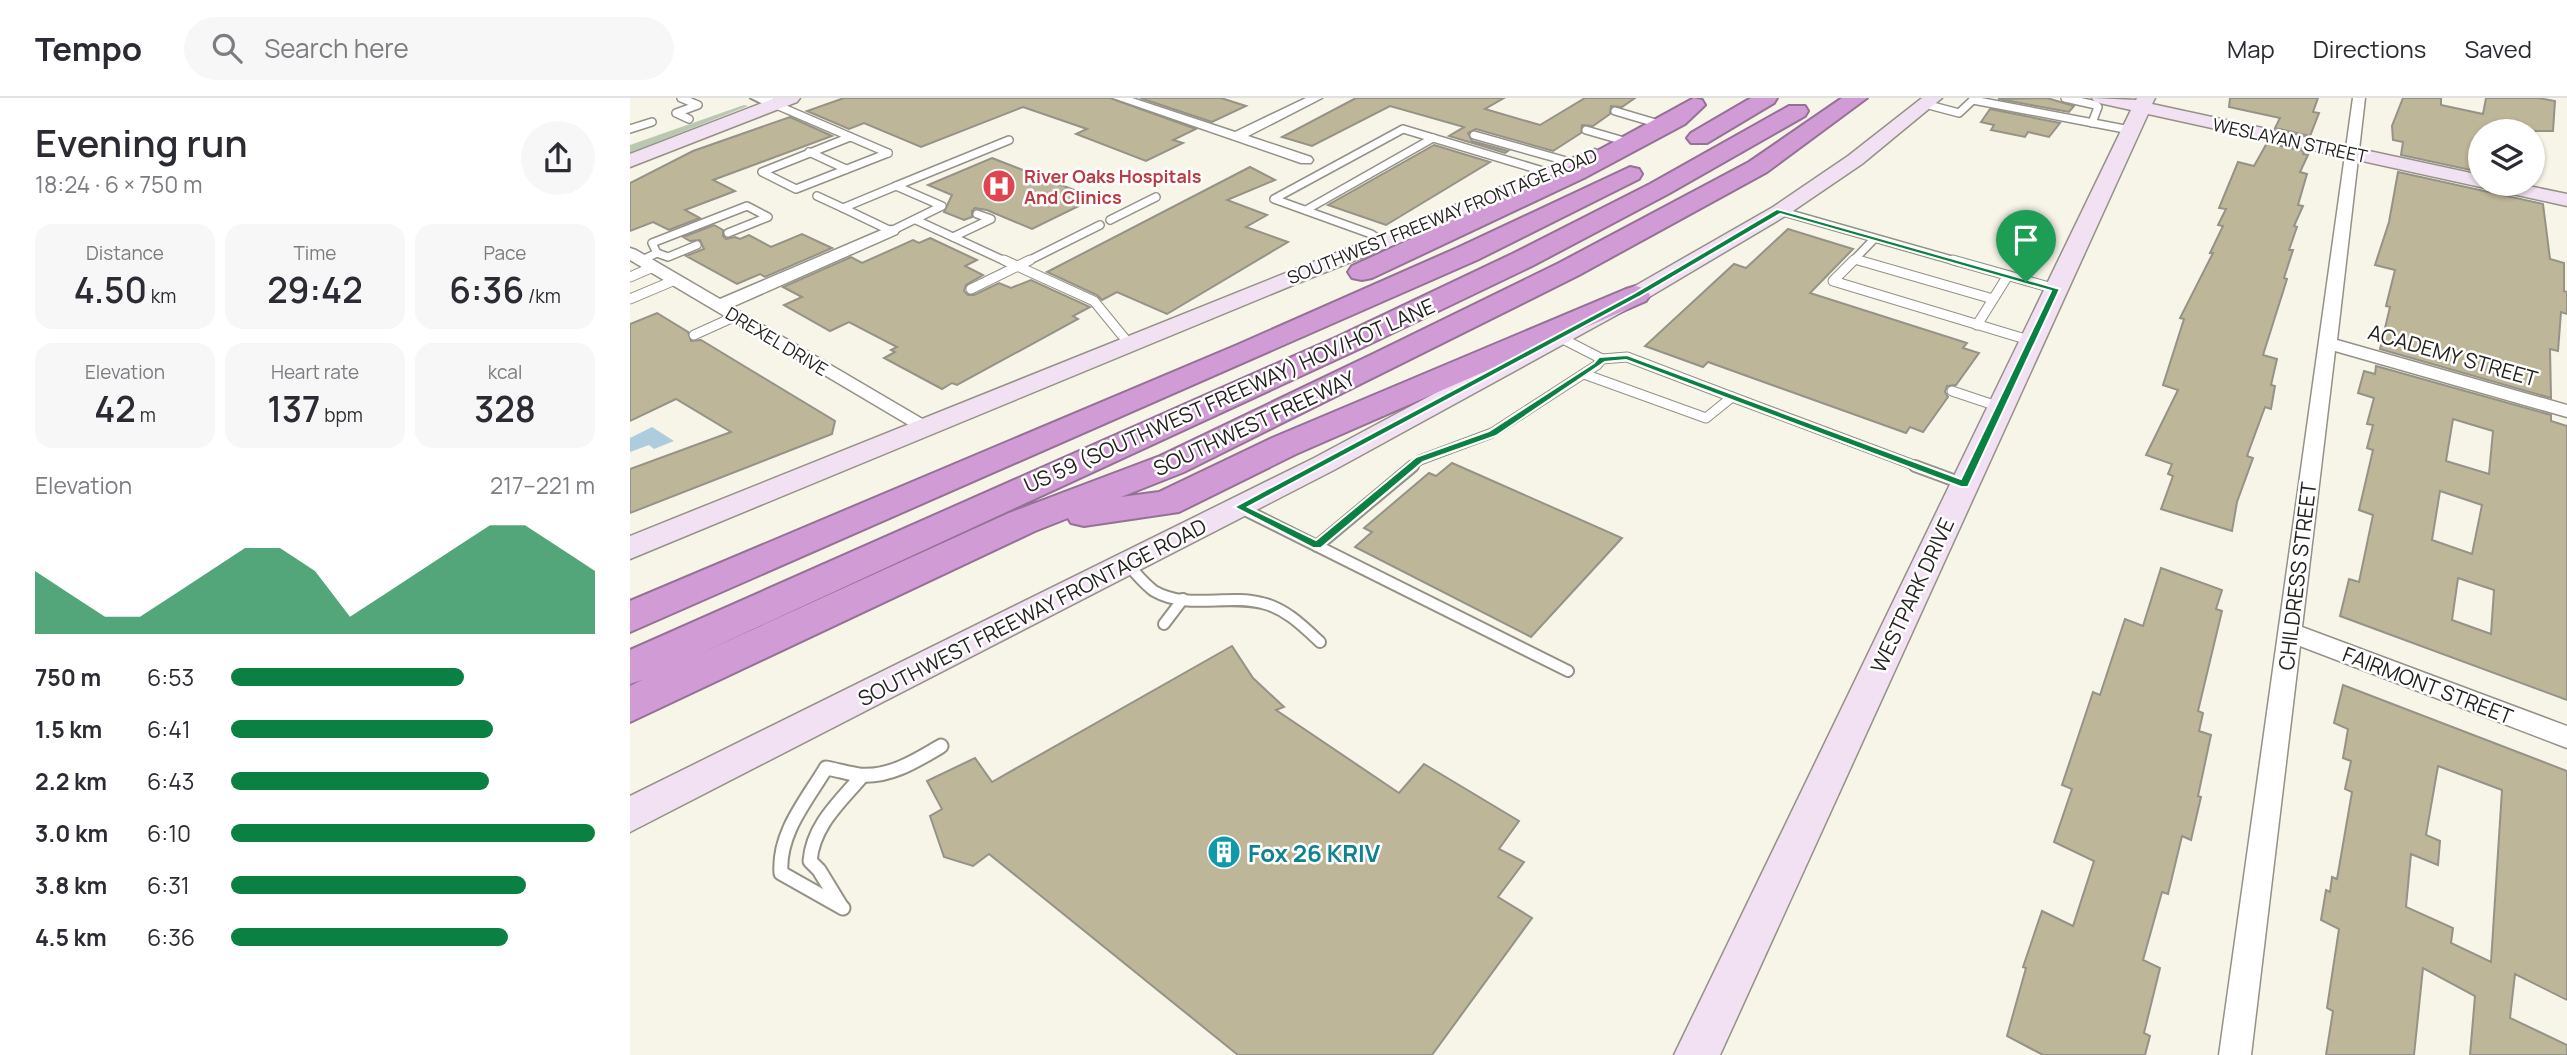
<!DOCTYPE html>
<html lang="en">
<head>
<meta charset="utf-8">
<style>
  :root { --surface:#fff; --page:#f7f7f7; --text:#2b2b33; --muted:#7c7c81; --line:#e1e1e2; --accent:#0b8043 }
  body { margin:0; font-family:Manrope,sans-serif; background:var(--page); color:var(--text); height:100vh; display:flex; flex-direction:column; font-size:26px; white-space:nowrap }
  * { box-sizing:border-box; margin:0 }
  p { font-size:23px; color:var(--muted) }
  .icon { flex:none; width:38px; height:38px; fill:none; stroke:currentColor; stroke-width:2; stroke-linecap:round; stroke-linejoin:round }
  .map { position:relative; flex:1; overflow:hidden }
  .drawer { display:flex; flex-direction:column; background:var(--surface); width:630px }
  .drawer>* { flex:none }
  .fabs { position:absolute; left:1838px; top:21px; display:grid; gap:14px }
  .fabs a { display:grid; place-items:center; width:77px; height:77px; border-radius:50%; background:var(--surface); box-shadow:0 2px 5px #0004; font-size:35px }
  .pin { position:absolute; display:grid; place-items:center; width:60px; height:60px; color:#fff; margin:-72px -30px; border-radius:50% 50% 50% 0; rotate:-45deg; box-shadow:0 0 7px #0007 }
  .pin .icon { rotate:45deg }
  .round { display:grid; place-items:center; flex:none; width:74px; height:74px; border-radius:37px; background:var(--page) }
  .headline { display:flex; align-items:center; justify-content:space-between; height:119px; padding:0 35px }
  h1 { font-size:38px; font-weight:600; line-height:52px }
  .stats { display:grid; grid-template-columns:repeat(3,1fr); gap:10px; height:119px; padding:7px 35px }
  .stats div { display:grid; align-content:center; border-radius:18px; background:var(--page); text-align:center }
  .stats b { font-size:35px; font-weight:600 }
  .stats small { font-size:19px; font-weight:400 }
  .stats p { font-size:19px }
  .chart { height:196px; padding:14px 35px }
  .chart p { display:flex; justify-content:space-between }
  .chart svg { width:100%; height:126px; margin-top:7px; fill:var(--accent); opacity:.7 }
  ul { padding:0 35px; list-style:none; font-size:23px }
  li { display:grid; grid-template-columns:112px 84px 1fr; align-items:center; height:52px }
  li i { height:18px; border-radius:9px; background:var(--accent) }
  header { display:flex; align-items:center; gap:42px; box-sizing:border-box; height:98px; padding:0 35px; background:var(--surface); border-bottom:2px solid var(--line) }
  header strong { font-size:33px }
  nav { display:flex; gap:38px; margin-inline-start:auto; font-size:24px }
  .search { width:490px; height:63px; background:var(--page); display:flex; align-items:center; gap:18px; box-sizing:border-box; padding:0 24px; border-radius:38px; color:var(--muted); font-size:26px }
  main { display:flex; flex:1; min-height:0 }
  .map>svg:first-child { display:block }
  .green { fill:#bbc8b1 }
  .water { fill:#adcdde }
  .building { fill:#beb698; stroke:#959287; stroke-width:2; fill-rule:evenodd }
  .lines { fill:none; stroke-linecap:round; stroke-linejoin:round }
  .service-far3-casing { stroke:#949186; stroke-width:10 }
  .service-far2-casing { stroke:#949186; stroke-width:11 }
  .service-far1-casing { stroke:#949186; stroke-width:14 }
  .service-casing { stroke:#949186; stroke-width:17 }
  .minor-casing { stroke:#949186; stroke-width:3 }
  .tertiary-casing { stroke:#949186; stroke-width:4 }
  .secondary-casing { stroke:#949186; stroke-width:3 }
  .motorway-casing { stroke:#947195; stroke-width:4 }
  .service-far3 { stroke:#fff; stroke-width:7 }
  .service-far2 { stroke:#fff; stroke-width:9 }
  .service-far1 { stroke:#fff; stroke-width:10 }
  .service { stroke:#fff; stroke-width:13 }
  .minor { fill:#fff; fill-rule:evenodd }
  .tertiary { fill:#fff; fill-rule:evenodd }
  .secondary { fill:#f1e1f2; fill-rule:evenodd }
  .motorway { fill:#d19bd5; fill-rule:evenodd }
  .route { fill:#0b8043; stroke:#fff; stroke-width:2; fill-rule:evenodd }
  .labels { text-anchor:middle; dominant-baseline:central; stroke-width:5; stroke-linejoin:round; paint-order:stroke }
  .far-street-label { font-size:18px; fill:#24231f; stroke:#fff }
  .far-health-label { font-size:18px; font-weight:bold; fill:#be3a42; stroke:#fff; text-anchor:start }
  .street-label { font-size:21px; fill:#24231f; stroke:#fff }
  .near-culture-label { font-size:24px; font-weight:bold; fill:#0d838f; stroke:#fff; text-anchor:start }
</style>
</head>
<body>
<header>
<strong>Tempo</strong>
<div class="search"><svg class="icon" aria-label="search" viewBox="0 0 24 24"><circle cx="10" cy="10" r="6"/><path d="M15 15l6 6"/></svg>Search here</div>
<nav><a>Map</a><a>Directions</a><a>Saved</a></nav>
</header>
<main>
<section class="drawer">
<div class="headline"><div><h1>Evening run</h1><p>18:24 · 6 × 750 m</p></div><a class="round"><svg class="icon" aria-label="share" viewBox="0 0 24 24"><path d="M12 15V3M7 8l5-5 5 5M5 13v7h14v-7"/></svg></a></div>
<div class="stats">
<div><p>Distance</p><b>4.50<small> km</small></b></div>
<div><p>Time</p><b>29:42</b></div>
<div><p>Pace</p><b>6:36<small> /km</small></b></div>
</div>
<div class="stats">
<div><p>Elevation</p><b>42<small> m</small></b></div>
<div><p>Heart rate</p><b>137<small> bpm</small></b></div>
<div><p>kcal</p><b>328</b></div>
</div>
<div class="chart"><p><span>Elevation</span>217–221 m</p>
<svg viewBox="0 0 160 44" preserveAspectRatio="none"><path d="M0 44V22L10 30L20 38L30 38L40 30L50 22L60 14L70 14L80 22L90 38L100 30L110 22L120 14L130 6L140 6L150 14L160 22V44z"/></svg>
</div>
<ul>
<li><b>750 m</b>6:53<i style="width:64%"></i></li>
<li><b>1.5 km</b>6:41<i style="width:72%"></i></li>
<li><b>2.2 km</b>6:43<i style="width:71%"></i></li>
<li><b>3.0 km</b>6:10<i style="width:100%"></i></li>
<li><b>3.8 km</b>6:31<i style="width:81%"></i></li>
<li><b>4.5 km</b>6:36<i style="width:76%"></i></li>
</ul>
</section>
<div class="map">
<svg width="1937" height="957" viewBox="0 0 1937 957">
  <rect width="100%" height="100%" fill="#f7f4e8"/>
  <!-- green -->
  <polygon class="green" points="114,7 118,8 0,55 0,47"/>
  <!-- water -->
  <polygon class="water" points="22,329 44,343 24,351 19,347 0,354 0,340"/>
  <!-- building -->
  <g class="building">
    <polygon points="214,0 480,0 566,31 543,42 553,45 516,63 446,36 457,31 393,9 291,49 234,25 219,31 177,13"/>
    <polygon points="510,0 591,0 616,8 582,24"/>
    <polygon points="726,0 874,0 855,11 910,27 955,0 1005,0 992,9 981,8 980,16 963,28 952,27 951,35 923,53 846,31 838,35 842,43 878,53 875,55 819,38 834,29 760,8 682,48 652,39"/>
    <polygon points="1417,0 1444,8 1439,14 1368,1"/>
    <polygon points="1600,0 1688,0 1683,14 1689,15 1680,38 1645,30 1650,20 1599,9"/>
    <polygon points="1773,0 1811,0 1811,7 1853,16 1856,0 1908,0 1925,3 1923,33 1850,33 1850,74 1771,57 1773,44 1763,42 1762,28"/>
    <polygon points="1360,11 1430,25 1419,39 1398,34 1395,39 1361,32 1364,27 1351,24"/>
    <polygon points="160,19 202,38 83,82 105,93 55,112 70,120 39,132 23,124 0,133 0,85 63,53"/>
    <polygon points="1637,45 1674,53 1673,56 1678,57 1670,74 1677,76 1668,107 1673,108 1664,128 1667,129 1659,152 1663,152 1654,180 1657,181 1633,257 1647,261 1641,287 1645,288 1641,311 1635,309 1617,358 1623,360 1607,404 1602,433 1531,411 1543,378 1538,376 1542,366 1516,357 1548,292 1533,287 1554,221 1550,220 1583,155 1580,155 1593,128 1588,127 1596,111 1589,110 1608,64 1624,68"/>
    <polygon points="804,47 860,64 756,127 698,107"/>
    <polygon points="362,60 465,100 402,131 357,112 345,110 342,113 342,119 334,122 314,114 322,97 298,87"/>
    <polygon points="620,69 645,82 597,102 637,117 616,129 658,144 537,216 487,194 472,202 467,197 417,174"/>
    <polygon points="1768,74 1913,106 1920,161 1934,165 1934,193 1937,194 1937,216 1931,214 1928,253 1920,251 1921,300 1750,251 1760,209 1756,208 1765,172 1745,167 1759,124"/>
    <polygon points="84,127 93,132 93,138 96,141 105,139 110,141 119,137 141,149 172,136 202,150 135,179 130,176 107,186 56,158 74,151 70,142 60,143 53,139"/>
    <polygon points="1158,131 1223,151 1180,195 1337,245 1333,250 1349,255 1326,287 1317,288 1315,294 1318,299 1293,334 1280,329 1276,335 1078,264 1073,269 1015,248 1104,166 1116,170"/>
    <polygon points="300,140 347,162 335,168 353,177 336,187 334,193 338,197 344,197 369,185 381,190 401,182 460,209 443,218 448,221 327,287 322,285 312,291 254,260 265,254 261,252 267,249 219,224 200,233 154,207 172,199 153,189 221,159 232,165 283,142 289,145"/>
    <polygon points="27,215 58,234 61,243 71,242 205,323 202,336 0,415 0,371 101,334 46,301 0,323 0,226"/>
    <path d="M 1746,268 L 1921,317 L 1921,323 L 1937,328 L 1937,602 L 1710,518 L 1719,481 L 1729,484 L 1743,417 L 1729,412 L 1743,352 L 1737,350 L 1743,327 L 1737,326 L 1744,300 L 1728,295 L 1734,273 L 1745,276 ZM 1823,321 L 1863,333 L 1859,376 L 1816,363 ZM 1810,393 L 1852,407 L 1842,456 L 1802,442 ZM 1828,480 L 1864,492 L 1861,536 L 1822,522 Z"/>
    <polygon points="822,365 992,440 901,539 725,449 742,434 734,430 799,375 806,378"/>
    <polygon points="1531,470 1592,492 1586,511 1592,513 1568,613 1573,615 1569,633 1581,637 1568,698 1571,699 1561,742 1552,738 1538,796 1532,794 1513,862 1530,870 1514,935 1520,938 1515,957 1413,957 1377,938 1396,870 1393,869 1412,813 1443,828 1464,763 1424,744 1442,691 1432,687 1463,594 1470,597 1495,521 1513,528"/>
    <polygon points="602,548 623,580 654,609 646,612 769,695 794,666 889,723 869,751 894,764 868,799 902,820 802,957 608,957 359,756 343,768 314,759 300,718 312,711 297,683 345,660 362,684"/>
    <path d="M 1713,587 L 1937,673 L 1937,902 L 1885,876 L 1880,920 L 1937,947 L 1937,957 L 1840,957 L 1845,898 L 1793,870 L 1784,957 L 1696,957 L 1703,913 L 1697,910 L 1709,831 L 1691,822 L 1696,792 L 1700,794 L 1702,779 L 1707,781 L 1722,694 L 1715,691 L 1721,663 L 1713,660 L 1718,631 L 1704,625 ZM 1808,668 L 1872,692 L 1861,864 L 1821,845 L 1823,830 L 1776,809 L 1781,756 L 1808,767 L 1810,743 L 1796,737 Z"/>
  </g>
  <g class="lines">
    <defs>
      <g id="service-far3">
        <polyline points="51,0 68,7 46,15 59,21"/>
        <polyline points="1435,0 1466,7 1468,9 1462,25"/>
        <polyline points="1343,2 1500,32"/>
        <polyline points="144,6 258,55"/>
        <polyline points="1295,6 1329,15 1345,0"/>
        <polyline points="985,13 1029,26"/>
        <polyline points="0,31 22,24"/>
        <polyline points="956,32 994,43"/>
        <polyline points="844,37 947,66"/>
        <polyline points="220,39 132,74 166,91 258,55"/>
        <polyline points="179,54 216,71"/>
        <polygon points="266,88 312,108 261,133 213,110"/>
        <polyline points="266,88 379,42"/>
        <polyline points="187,98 213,110"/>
        <polyline points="676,112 803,40"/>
        <polyline points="1150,113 1329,164"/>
        <polyline points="286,122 377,164"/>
        <polyline points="480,122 526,99"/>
        <polyline points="323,139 361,121 347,116"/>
        <polyline points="753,144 741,136 644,101 773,31 923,76"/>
        <polyline points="27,155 38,159 67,147"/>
        <polyline points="1225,161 1234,164"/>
        <polyline points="12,162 27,155 22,145 117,108 138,119 98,135"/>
        <polyline points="396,164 470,127"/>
        <polyline points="1222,164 1244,141"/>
      </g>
      <g id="service-far2">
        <polyline points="374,162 464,203 500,247"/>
        <polyline points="1224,162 1203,183 1402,243"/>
        <polyline points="1228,162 1363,201"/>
        <polyline points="1323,162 1426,191"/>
        <polyline points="0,179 23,169"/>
        <polyline points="341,191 400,162"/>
        <polyline points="0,201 45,182"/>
        <polyline points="1347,227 1377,179"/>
        <polyline points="64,237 106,218"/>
        <polyline points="954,276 1076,320 1102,299 997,259 972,261"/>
        <polyline points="1322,293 1370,309"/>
        <polyline points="1102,299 1289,369"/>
        <polyline points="781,369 790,362 862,335 967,267 972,261 929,239"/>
      </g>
      <g id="service-far1">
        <polyline points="1285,368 1334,386"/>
        <polyline points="609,409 938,573"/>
        <polyline points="687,448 783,368"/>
        <path d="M 497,466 C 506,475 514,486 524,493 C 557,512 597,496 632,505 C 655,510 673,528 690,544"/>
        <polyline points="534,526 553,501"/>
      </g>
      <g id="service">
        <path d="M 211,808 L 189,772 L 180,763 C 183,727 210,704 232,678"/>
        <path d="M 213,810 L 151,775 C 148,735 177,702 196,670 C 207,672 218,675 229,677 C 259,680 286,663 311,648"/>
      </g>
      <g id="minor">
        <polygon points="483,0 502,0 605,34 676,0 692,0 618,38 681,59 683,62 681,65 671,65"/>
        <polygon points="1723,0 1735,0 1707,242 1937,307 1937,319 1705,253 1672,529 1937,628 1937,650 1670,548 1621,957 1589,957"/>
        <polygon points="261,128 267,130 269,133 267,136 102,209 301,326 304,330 301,334 294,336 0,162 0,150 6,152 90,201"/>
      </g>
      <polygon id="tertiary" points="121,0 143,0 152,6 144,11"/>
      <g id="secondary">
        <polygon points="145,0 170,0 167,4 0,69 0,56"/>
        <polygon points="1292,0 1312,0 1232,66 1157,117 1014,202 704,372 0,734 0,698 684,360 998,192 1143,109 1218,58"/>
        <polygon points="1462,0 1506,2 1507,0 1525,0 1522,6 1850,77 1850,86 1889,86 1937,96 1937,108 1518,16 1090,957 1044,957 1501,12 1465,4"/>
        <polygon points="965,51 975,57 972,61 877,102 663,187 0,461 0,438"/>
      </g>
      <g id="motorway">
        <polygon points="1064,0 1072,2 1075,7 1055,26 954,80 742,180 732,182 722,180 718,174 722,168 936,70"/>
        <polygon points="1121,0 1147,0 1144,5 1077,45 1061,45 1057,40 1061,35"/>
        <polygon points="1212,0 1237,0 1137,74 949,177 554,374 491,399 529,394 642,340 996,191 1006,188 1016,191 1020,197 1016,203 666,356 549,414 454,428 441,425 438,420 405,433 0,624 0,588 12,582 0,586 0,552 707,239 882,156 1020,86 1159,8 1175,8 1178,13 1175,18 1038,96 902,168 729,251 69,556 379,415 530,358 745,255 929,165 1119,64"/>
        <polygon points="1000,69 1009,71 1012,76 1009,81 847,162 0,534 0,503 607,247 827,150"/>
      </g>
    </defs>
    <!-- service-far3 casing -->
    <use href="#service-far3" class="service-far3-casing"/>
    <!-- service-far2 casing -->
    <use href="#service-far2" class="service-far2-casing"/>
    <!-- service-far1 casing -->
    <use href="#service-far1" class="service-far1-casing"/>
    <!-- service casing -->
    <use href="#service" class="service-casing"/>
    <!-- minor casing -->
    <use href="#minor" class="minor-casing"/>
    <!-- tertiary casing -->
    <use href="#tertiary" class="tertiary-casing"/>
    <!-- secondary casing -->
    <use href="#secondary" class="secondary-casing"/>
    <!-- motorway casing -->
    <use href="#motorway" class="motorway-casing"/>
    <!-- service-far3 -->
    <use href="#service-far3" class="service-far3"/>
    <!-- service-far2 -->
    <use href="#service-far2" class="service-far2"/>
    <!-- service-far1 -->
    <use href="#service-far1" class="service-far1"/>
    <!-- service -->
    <use href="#service" class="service"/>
    <!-- minor -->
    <use href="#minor" class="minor"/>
    <!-- tertiary -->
    <use href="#tertiary" class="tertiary"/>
    <!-- secondary -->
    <use href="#secondary" class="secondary"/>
    <!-- motorway -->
    <use href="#motorway" class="motorway"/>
  </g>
  <!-- route -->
  <path class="route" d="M 1147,111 L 1430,191 L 1338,389 L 1331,389 L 996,262 L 975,264 L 866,338 L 793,364 L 691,450 L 683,450 L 604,409 L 1003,196 ZM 1150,116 L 1421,193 L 1331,381 L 997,257 L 969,259 L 964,265 L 859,333 L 786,359 L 686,442 L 618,409 L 1009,199 Z"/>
  <!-- icons -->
  <defs>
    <symbol id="hospital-disc" viewBox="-11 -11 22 22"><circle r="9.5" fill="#e0444e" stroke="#fff"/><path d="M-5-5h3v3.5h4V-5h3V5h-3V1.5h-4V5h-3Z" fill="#fff"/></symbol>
    <symbol id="building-disc" viewBox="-11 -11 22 22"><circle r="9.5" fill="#0f9aa8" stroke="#fff"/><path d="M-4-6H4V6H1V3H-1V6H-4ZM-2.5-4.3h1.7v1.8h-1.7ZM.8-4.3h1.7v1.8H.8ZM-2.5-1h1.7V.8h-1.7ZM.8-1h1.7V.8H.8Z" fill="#fff"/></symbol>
  </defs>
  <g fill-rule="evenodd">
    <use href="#hospital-disc" x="350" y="69" width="38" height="38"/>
    <use href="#building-disc" x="575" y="735" width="38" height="38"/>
  </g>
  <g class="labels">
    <!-- far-street labels -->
    <g class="far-street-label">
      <text transform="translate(1660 42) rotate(12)">WESLAYAN STREET</text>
      <text transform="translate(812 118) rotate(-22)">SOUTHWEST FREEWAY FRONTAGE ROAD</text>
      <text transform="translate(147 243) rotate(31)">DREXEL DRIVE</text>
    </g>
    <!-- far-health labels -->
    <g class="far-health-label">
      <text x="394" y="78">River Oaks Hospitals<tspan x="394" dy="21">And Clinics</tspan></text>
    </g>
    <!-- street labels -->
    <g class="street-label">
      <text transform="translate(1823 257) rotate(16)">ACADEMY STREET</text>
      <text transform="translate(599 297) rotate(-24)">US 59 (SOUTHWEST FREEWAY) HOV/HOT LANE</text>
      <text transform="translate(624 325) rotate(-25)">SOUTHWEST FREEWAY</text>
      <text transform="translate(1667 478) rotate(-83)">CHILDRESS STREET</text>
      <text transform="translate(1282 497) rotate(-65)">WESTPARK DRIVE</text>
      <text transform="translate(402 514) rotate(-27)">SOUTHWEST FREEWAY FRONTAGE ROAD</text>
      <text transform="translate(1798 587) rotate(21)">FAIRMONT STREET</text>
    </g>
    <!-- near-culture labels -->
    <g class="near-culture-label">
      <text x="618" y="754">Fox 26 KRIV</text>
    </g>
  </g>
</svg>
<div class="fabs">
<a><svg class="icon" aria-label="layers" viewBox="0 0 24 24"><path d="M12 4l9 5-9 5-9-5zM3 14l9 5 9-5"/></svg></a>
</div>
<div class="pin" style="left:1396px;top:184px;background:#1e9e55"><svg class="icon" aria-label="arrive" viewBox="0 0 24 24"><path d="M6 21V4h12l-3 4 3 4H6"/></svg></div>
</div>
</main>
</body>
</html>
